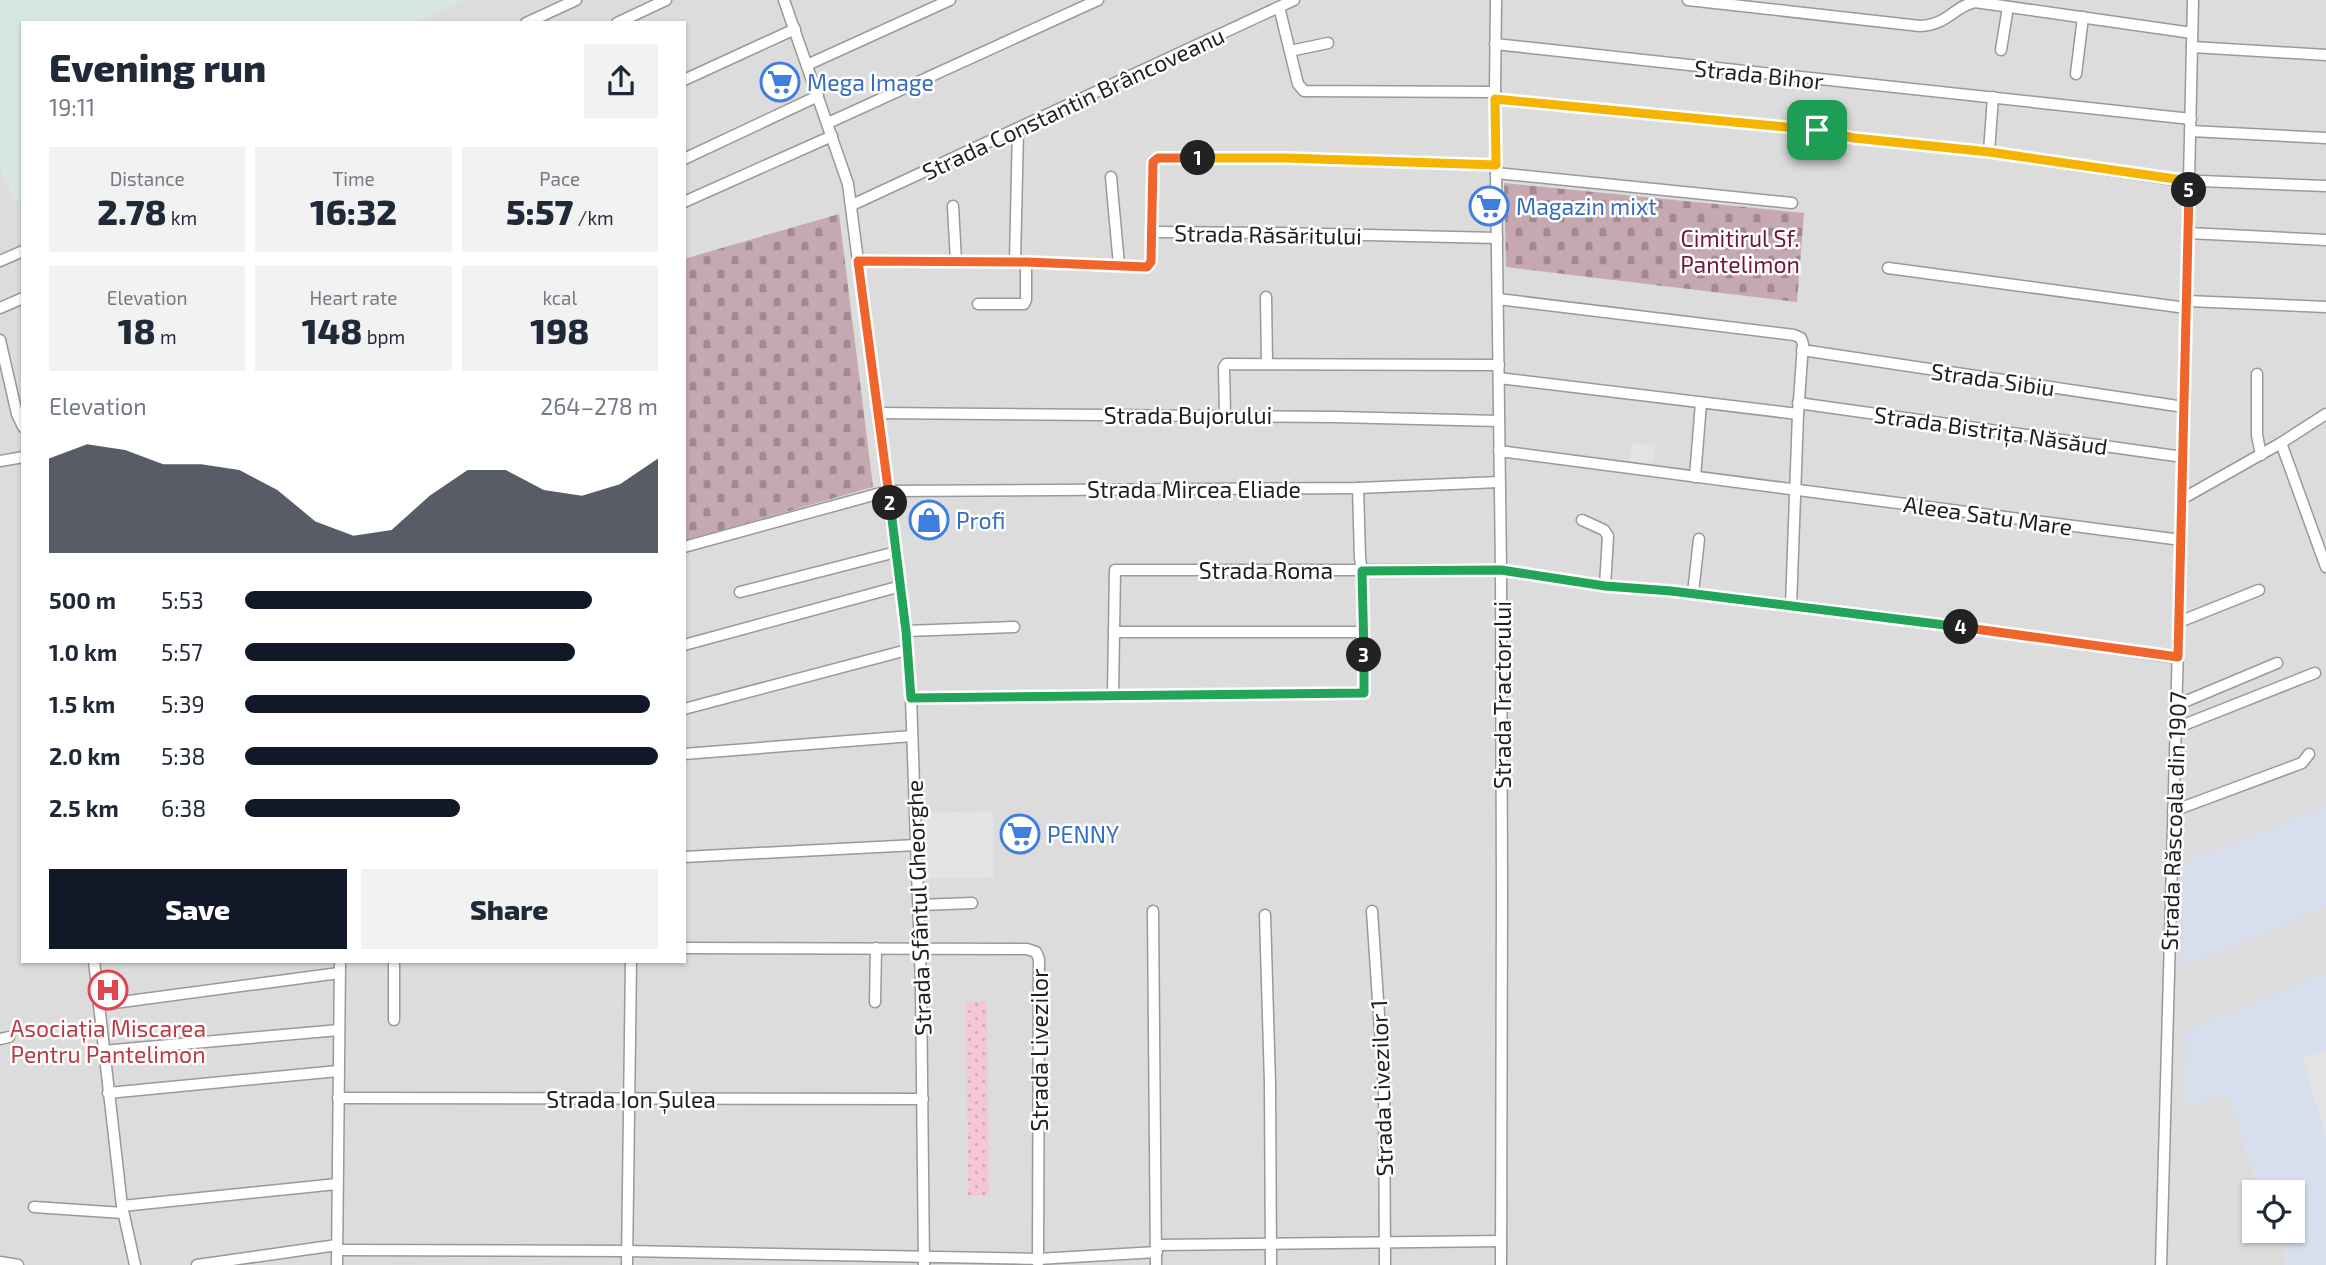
<!DOCTYPE html>
<html lang="en">
<head>
<meta charset="utf-8">
<style>
  :root { --surface:#fff; --page:#f2f2f3; --text:#1f2937; --muted:#747a83; --accent:#111827 }
  body { margin:0; font-family:"Exo 2",sans-serif; background:var(--page); color:var(--text); height:100vh; display:flex; flex-direction:column; font-size:26px; white-space:nowrap }
  * { box-sizing:border-box; margin:0 }
  p { font-size:23px; color:var(--muted) }
  .icon { flex:none; width:38px; height:38px; fill:none; stroke:currentColor; stroke-width:2; stroke-linecap:round; stroke-linejoin:round }
  .map { position:relative; flex:1; overflow:hidden }
  .drawer { position:absolute; left:21px; top:21px; width:665px; height:942px; display:flex; flex-direction:column; background:var(--surface); border-radius:0px; box-shadow:0 2px 5px #0004 }
  .drawer>* { flex:none }
  .fabs { position:absolute; left:2242px; top:1180px; display:grid; gap:14px }
  .fabs a { display:grid; place-items:center; width:63px; height:63px; border-radius:0px; background:var(--surface); box-shadow:0 2px 5px #0004; font-size:35px }
  .pin { position:absolute; display:grid; place-items:center; width:60px; height:60px; color:#fff; margin:-30px; border-radius:14px; box-shadow:0 4px 10px #0006 }
  .km { position:absolute; width:35px; height:35px; margin:-18px; border-radius:50%; background:#222; color:#fff; font-size:19px; line-height:35px; text-align:center }
  .round { display:grid; place-items:center; flex:none; width:74px; height:74px; border-radius:0px; background:var(--page) }
  .summary { display:flex; align-items:center; justify-content:space-between; height:119px; padding:0 28px }
  h1 { font-size:38px; font-weight:800; line-height:52px }
  .metrics { display:grid; grid-template-columns:repeat(3,1fr); gap:10px; height:119px; padding:7px 28px }
  .metrics div { display:grid; align-content:center; border-radius:0px; background:var(--page); text-align:center }
  .metrics b { font-size:35px; font-weight:800 }
  .metrics small { font-size:19px; font-weight:400 }
  .metrics p { font-size:19px }
  .chart { height:196px; padding:14px 28px }
  .chart p { display:flex; justify-content:space-between }
  .chart svg { width:100%; height:126px; margin-top:7px; fill:var(--accent); opacity:.7 }
  .button { display:flex; gap:14px; margin-top:auto; padding:14px 28px }
  .button a { flex:1; height:80px; border-radius:0px; background:var(--accent); color:#fff; font-size:28px; font-weight:800; line-height:80px; text-align:center }
  .button a+a { background:var(--page); color:var(--text) }
  ul { padding:0 28px; list-style:none; font-size:23px }
  li { display:grid; grid-template-columns:112px 84px 1fr; align-items:center; height:52px }
  li i { height:18px; border-radius:9px; background:var(--accent) }
  .map>svg:first-child { display:block }
  .residential { fill:#dcdcdd; fill-rule:evenodd }
  .commercial { fill:#d7dfee }
  .industrial { fill:#d9e7e4 }
  .cemetery { fill:url(#cemetery-stones) }
  .park { fill:url(#park-dots) }
  .parking { fill:#e3e3e3 }
  .lines { fill:none; stroke-linecap:round; stroke-linejoin:round }
  .minor-casing { stroke:#999; stroke-width:13 }
  .minor { stroke:#fff; stroke-width:10 }
  .split-1-casing { stroke:#fff; stroke-width:14 }
  .split-2-casing { stroke:#fff; stroke-width:14 }
  .split-3-casing { stroke:#fff; stroke-width:14 }
  .split-4-casing { stroke:#fff; stroke-width:14 }
  .split-5-casing { stroke:#fff; stroke-width:14 }
  .split-6-casing { stroke:#fff; stroke-width:14 }
  .split-1 { stroke:#f5b400; stroke-width:9 }
  .split-2 { stroke:#f0652b; stroke-width:9 }
  .split-3 { stroke:#22a559; stroke-width:9 }
  .split-4 { stroke:#22a559; stroke-width:9 }
  .split-5 { stroke:#f0652b; stroke-width:9 }
  .split-6 { stroke:#f5b400; stroke-width:9 }
  .labels { text-anchor:middle; dominant-baseline:central; stroke-width:5; stroke-linejoin:round; paint-order:stroke }
  .street-label { font-size:23px; fill:#1f1f1f; stroke:#fff }
  .shop-label { font-size:23px; fill:#366cbe; stroke:#fff; text-anchor:start }
  .park-label { font-size:23px; fill:#741631; stroke:#fff }
  .health-label { font-size:23px; fill:#be3a42; stroke:#fff }
</style>
</head>
<body>
<div class="map">
<svg width="2326" height="1265" viewBox="0 0 2326 1265">
  <defs>
    <pattern id="cemetery-stones" width="16" height="16" patternUnits="userSpaceOnUse" patternTransform="scale(1.75)"><rect width="16" height="16" fill="#c6a9b0"/><path d="M2 7V4a2 2 0 0 1 4 0v3zM10 15v-3a2 2 0 0 1 4 0v3z" fill="#a0898f"/></pattern>
    <pattern id="park-dots" width="8" height="8" patternUnits="userSpaceOnUse" patternTransform="scale(1.75)"><rect width="8" height="8" fill="#f5c7d5"/><path d="M2 2h.1M6 6h.1" fill="none" stroke="#d2aab6" stroke-width="1.8" stroke-linecap="round"/></pattern>
  </defs>
  <rect width="100%" height="100%" fill="#e9e6ef"/>
  <!-- residential -->
  <path class="residential" d="M 463,0 L 2326,0 L 2326,1265 L 0,1265 L 0,169 L 16,202 L 23,199 L 23,961 L 684,961 L 684,23 L 413,23 ZM 2254,1192 L 2292,1192 L 2292,1230 L 2254,1230 Z"/>
  <!-- commercial -->
  <g class="commercial">
    <polygon points="2326,806 2326,907 2184,966 2183,861 2211,853"/>
    <polygon points="2326,973 2326,1265 2285,1265 2285,1230 2292,1230 2292,1192 2259,1192 2228,1095 2185,1105 2186,1031"/>
  </g>
  <!-- industrial -->
  <polygon class="industrial" points="0,0 463,0 413,23 23,23 23,199 16,202 0,169"/>
  <!-- cemetery -->
  <g class="cemetery">
    <polygon points="1504,183 1804,213 1797,302 1506,267"/>
    <polygon points="839,214 873,487 684,541 684,259"/>
  </g>
  <!-- park -->
  <polygon class="park" points="966,1001 987,1001 989,1195 968,1196"/>
  <!-- parking -->
  <g class="parking">
    <polygon points="1632,443 1655,445 1653,463 1629,461"/>
    <polygon points="993,811 994,877 927,879 925,813"/>
    <polygon points="2326,1051 2326,1137 2302,1058"/>
  </g>
  <g class="lines">
    <defs>
      <g id="minor">
        <polyline points="784,0 848,184 906,631 911,698 921,985 924,1265"/>
        <polyline points="1496,0 1495,92 1501,570 1502,896 1501,1265"/>
        <path d="M 1688,0 L 1920,26 C 1948,25 1954,6 1975,2 L 2192,33"/>
        <polyline points="1279,7 1298,84 1304,91 1495,92"/>
        <polyline points="526,23 576,0"/>
        <polyline points="617,23 666,0"/>
        <polyline points="1495,44 2191,119"/>
        <polyline points="2192,47 2326,55"/>
        <polyline points="2001,50 2008,7"/>
        <polyline points="1290,51 1328,43"/>
        <polyline points="807,65 950,0"/>
        <polyline points="2076,74 2083,17"/>
        <polyline points="684,80 795,29"/>
        <polyline points="1495,99 1817,130 1854,138 1989,152 2176,180 2326,186"/>
        <polyline points="828,123 1098,0"/>
        <polyline points="2191,131 2326,138"/>
        <polyline points="1989,152 1993,97"/>
        <polyline points="684,159 818,96"/>
        <polyline points="1496,173 1792,203"/>
        <polyline points="1111,177 1119,265"/>
        <polyline points="684,202 832,136"/>
        <polyline points="852,205 1294,0"/>
        <polyline points="953,206 956,261"/>
        <polyline points="1153,232 1281,233 1497,238"/>
        <polyline points="2188,233 2326,240"/>
        <polyline points="0,261 23,251"/>
        <polyline points="858,261 1015,262 1147,267 1151,262 1153,161 1158,158 1286,158 1496,165"/>
        <polyline points="1015,262 1018,129"/>
        <polyline points="1888,268 2186,308"/>
        <polyline points="1266,297 1267,364"/>
        <polyline points="1498,299 1794,335 1801,338 1803,344 1798,414 1791,606"/>
        <polyline points="2187,301 2326,307"/>
        <polyline points="978,304 1024,304 1026,300 1026,262"/>
        <polyline points="0,308 23,298"/>
        <polyline points="0,340 17,414 23,427"/>
        <polyline points="1802,350 2184,407"/>
        <polyline points="2257,374 2257,435 2261,455"/>
        <polyline points="1499,378 1798,414"/>
        <polyline points="1798,403 2183,457"/>
        <polyline points="878,413 1336,417 1499,421"/>
        <polyline points="1225,415 1224,367 1226,364 1499,365"/>
        <polyline points="2281,443 2326,567"/>
        <polyline points="1499,451 2181,540"/>
        <polyline points="0,461 23,457"/>
        <polyline points="1695,477 1701,403"/>
        <polyline points="2182,499 2281,443 2326,414"/>
        <polyline points="1582,520 1604,530 1608,536 1605,586"/>
        <polyline points="684,547 888,491 1358,488 1499,482"/>
        <polyline points="740,592 896,552"/>
        <polyline points="1693,593 1699,539"/>
        <polyline points="2179,622 2259,590"/>
        <polyline points="906,631 1014,627"/>
        <polyline points="1114,632 1364,632"/>
        <polyline points="684,645 901,586"/>
        <polyline points="1113,696 1115,570 1501,570 1605,586 1671,591 1948,625 2178,658"/>
        <polyline points="911,698 1364,693 1362,571 1360,558 1358,488"/>
        <polyline points="2177,705 2277,663"/>
        <polyline points="684,709 907,650"/>
        <polyline points="2176,728 2315,673"/>
        <polyline points="684,754 912,736"/>
        <polyline points="2173,811 2302,763 2309,754"/>
        <polyline points="684,857 916,845"/>
        <polyline points="919,905 972,903"/>
        <polyline points="1153,911 1156,1265"/>
        <polyline points="1372,911 1384,1089 1385,1265"/>
        <polyline points="1265,915 1270,1083 1271,1265"/>
        <polyline points="684,948 1027,949 1036,952 1039,959 1038,1263"/>
        <polyline points="94,961 122,1206 135,1265"/>
        <polyline points="394,961 394,1020"/>
        <polyline points="875,1002 876,948"/>
        <polyline points="99,1005 339,973"/>
        <polyline points="0,1039 9,1037"/>
        <polyline points="103,1051 339,1030"/>
        <polyline points="108,1093 338,1071"/>
        <polyline points="338,1098 923,1099"/>
        <polyline points="122,1206 337,1184"/>
        <polyline points="34,1207 123,1213"/>
        <polyline points="1157,1245 1501,1241"/>
        <polyline points="337,1250 627,1251 1038,1259 1157,1252"/>
        <polyline points="0,1262 18,1265"/>
        <polyline points="197,1265 337,1245"/>
        <polyline points="337,1265 340,961"/>
        <polyline points="627,1265 631,961"/>
        <polyline points="2161,1265 2182,499 2193,0"/>
      </g>
    </defs>
    <!-- minor casing -->
    <use href="#minor" class="minor-casing"/>
    <!-- minor -->
    <use href="#minor" class="minor"/>
  </g>
  <g class="lines">
    <defs>
      <polyline id="split-1" points="1198,158 1286,158 1496,165 1495,99 1817,130"/>
      <polyline id="split-2" points="890,503 858,261 1026,262 1147,267 1151,262 1153,162 1158,158 1198,158"/>
      <polyline id="split-3" points="890,503 906,631 911,698 1364,693 1364,655"/>
      <polyline id="split-4" points="1364,655 1362,571 1501,570 1605,586 1671,591 1961,627"/>
      <polyline id="split-5" points="1961,627 2178,657 2189,190"/>
      <polyline id="split-6" points="1817,130 1854,138 1989,152 2189,181 2189,190"/>
    </defs>
    <!-- split-1 casing -->
    <use href="#split-1" class="split-1-casing"/>
    <!-- split-2 casing -->
    <use href="#split-2" class="split-2-casing"/>
    <!-- split-3 casing -->
    <use href="#split-3" class="split-3-casing"/>
    <!-- split-4 casing -->
    <use href="#split-4" class="split-4-casing"/>
    <!-- split-5 casing -->
    <use href="#split-5" class="split-5-casing"/>
    <!-- split-6 casing -->
    <use href="#split-6" class="split-6-casing"/>
    <!-- split-1 -->
    <use href="#split-1" class="split-1"/>
    <!-- split-2 -->
    <use href="#split-2" class="split-2"/>
    <!-- split-3 -->
    <use href="#split-3" class="split-3"/>
    <!-- split-4 -->
    <use href="#split-4" class="split-4"/>
    <!-- split-5 -->
    <use href="#split-5" class="split-5"/>
    <!-- split-6 -->
    <use href="#split-6" class="split-6"/>
  </g>
  <!-- icons -->
  <defs>
    <symbol id="supermarket-ring" viewBox="-11 -11 22 22"><circle r="9.5" fill="#fff" stroke="#3f7fe0" stroke-width="1.5"/><path d="M-6-5.5h2.5l.6 2H6L4.5 2H-2.5L-4.4-4H-6ZM-1.5 3.2a1.3 1.3 0 1 0 .1 0ZM3 3.2a1.3 1.3 0 1 0 .1 0Z" fill="#3f7fe0"/></symbol>
    <symbol id="shop-ring" viewBox="-11 -11 22 22"><circle r="9.5" fill="#fff" stroke="#3f7fe0" stroke-width="1.5"/><path d="M-5-2.5h2.3a2.7 3.5 0 0 1 5.4 0H5L5.5 6h-11ZM-1.5-2.5h3a1.5 2.3 0 0 0-3 0Z" fill="#3f7fe0"/></symbol>
    <symbol id="hospital-ring" viewBox="-11 -11 22 22"><circle r="9.5" fill="#fff" stroke="#e0444e" stroke-width="1.5"/><path d="M-5-5h3v3.5h4V-5h3V5h-3V1.5h-4V5h-3Z" fill="#e0444e"/></symbol>
  </defs>
  <g fill-rule="evenodd">
    <use href="#supermarket-ring" x="758" y="60" width="44" height="44"/>
    <use href="#supermarket-ring" x="1467" y="184" width="44" height="44"/>
    <use href="#shop-ring" x="907" y="498" width="44" height="44"/>
    <use href="#supermarket-ring" x="998" y="812" width="44" height="44"/>
    <use href="#hospital-ring" x="86" y="968" width="44" height="44"/>
  </g>
  <g class="labels">
    <!-- street labels -->
    <g class="street-label">
      <text transform="translate(1759 74) rotate(6)">Strada Bihor</text>
      <text transform="translate(1073 103) rotate(-25)">Strada Constantin Brâncoveanu</text>
      <text transform="translate(1268 234) rotate(1)">Strada Răsăritului</text>
      <text transform="translate(1993 379) rotate(8)">Strada Sibiu</text>
      <text x="1188" y="415">Strada Bujorului</text>
      <text transform="translate(1991 430) rotate(8)">Strada Bistrița Năsăud</text>
      <text x="1194" y="489">Strada Mircea Eliade</text>
      <text transform="translate(1988 515) rotate(8)">Aleea Satu Mare</text>
      <text x="1266" y="570">Strada Roma</text>
      <text transform="translate(1502 695) rotate(-90)">Strada Tractorului</text>
      <text transform="translate(2173 821) rotate(-88)">Strada Răscoala din 1907</text>
      <text transform="translate(918 908) rotate(-92)">Strada Sfântul Gheorghe</text>
      <text transform="translate(1039 1050) rotate(-90)">Strada Livezilor</text>
      <text transform="translate(1381 1088) rotate(-92)">Strada Livezilor 1</text>
      <text x="631" y="1099">Strada Ion Șulea</text>
    </g>
    <!-- shop labels -->
    <g class="shop-label">
      <text x="807" y="82">Mega Image</text>
      <text x="1516" y="206">Magazin mixt</text>
      <text x="956" y="520">Profi</text>
      <text x="1047" y="834">PENNY</text>
    </g>
    <!-- park labels -->
    <g class="park-label">
      <text x="1740" y="238">Cimitirul Sf.<tspan x="1740" dy="26">Pantelimon</tspan></text>
    </g>
    <!-- health labels -->
    <g class="health-label">
      <text x="108" y="1028">Asociația Miscarea<tspan x="108" dy="26">Pentru Pantelimon</tspan></text>
    </g>
  </g>
</svg>
<div class="fabs">
<a><svg class="icon" aria-label="locate" viewBox="0 0 24 24"><circle cx="12" cy="12" r="6"/><path d="M12 2v4M12 18v4M2 12h4M18 12h4"/></svg></a>
</div>
<div class="pin" style="left:1817px;top:130px;background:#1e9e55"><svg class="icon" aria-label="arrive" viewBox="0 0 24 24"><path d="M6 21V4h12l-3 4 3 4H6"/></svg></div>
<b class="km" style="left:1198px;top:158px">1</b>
<b class="km" style="left:890px;top:503px">2</b>
<b class="km" style="left:1364px;top:655px">3</b>
<b class="km" style="left:1961px;top:627px">4</b>
<b class="km" style="left:2189px;top:190px">5</b>
<section class="drawer">
<div class="summary"><div><h1>Evening run</h1><p>19:11</p></div><a class="round"><svg class="icon" aria-label="share" viewBox="0 0 24 24"><path d="M12 15V3M7 8l5-5 5 5M5 13v7h14v-7"/></svg></a></div>
<div class="metrics">
<div><p>Distance</p><b>2.78<small> km</small></b></div>
<div><p>Time</p><b>16:32</b></div>
<div><p>Pace</p><b>5:57<small> /km</small></b></div>
</div>
<div class="metrics">
<div><p>Elevation</p><b>18<small> m</small></b></div>
<div><p>Heart rate</p><b>148<small> bpm</small></b></div>
<div><p>kcal</p><b>198</b></div>
</div>
<div class="chart"><p><span>Elevation</span>264–278 m</p>
<svg viewBox="0 0 160 44" preserveAspectRatio="none"><path d="M0 44V11L10 6L20 8L30 13L40 13L50 15L60 22L70 33L80 38L90 36L100 24L110 15L120 15L130 22L140 24L150 20L160 11V44z"/></svg>
</div>
<ul>
<li><b>500 m</b>5:53<i style="width:84%"></i></li>
<li><b>1.0 km</b>5:57<i style="width:80%"></i></li>
<li><b>1.5 km</b>5:39<i style="width:98%"></i></li>
<li><b>2.0 km</b>5:38<i style="width:100%"></i></li>
<li><b>2.5 km</b>6:38<i style="width:52%"></i></li>
</ul>
<div class="button"><a>Save</a><a>Share</a></div>
</section>
</div>
</body>
</html>
